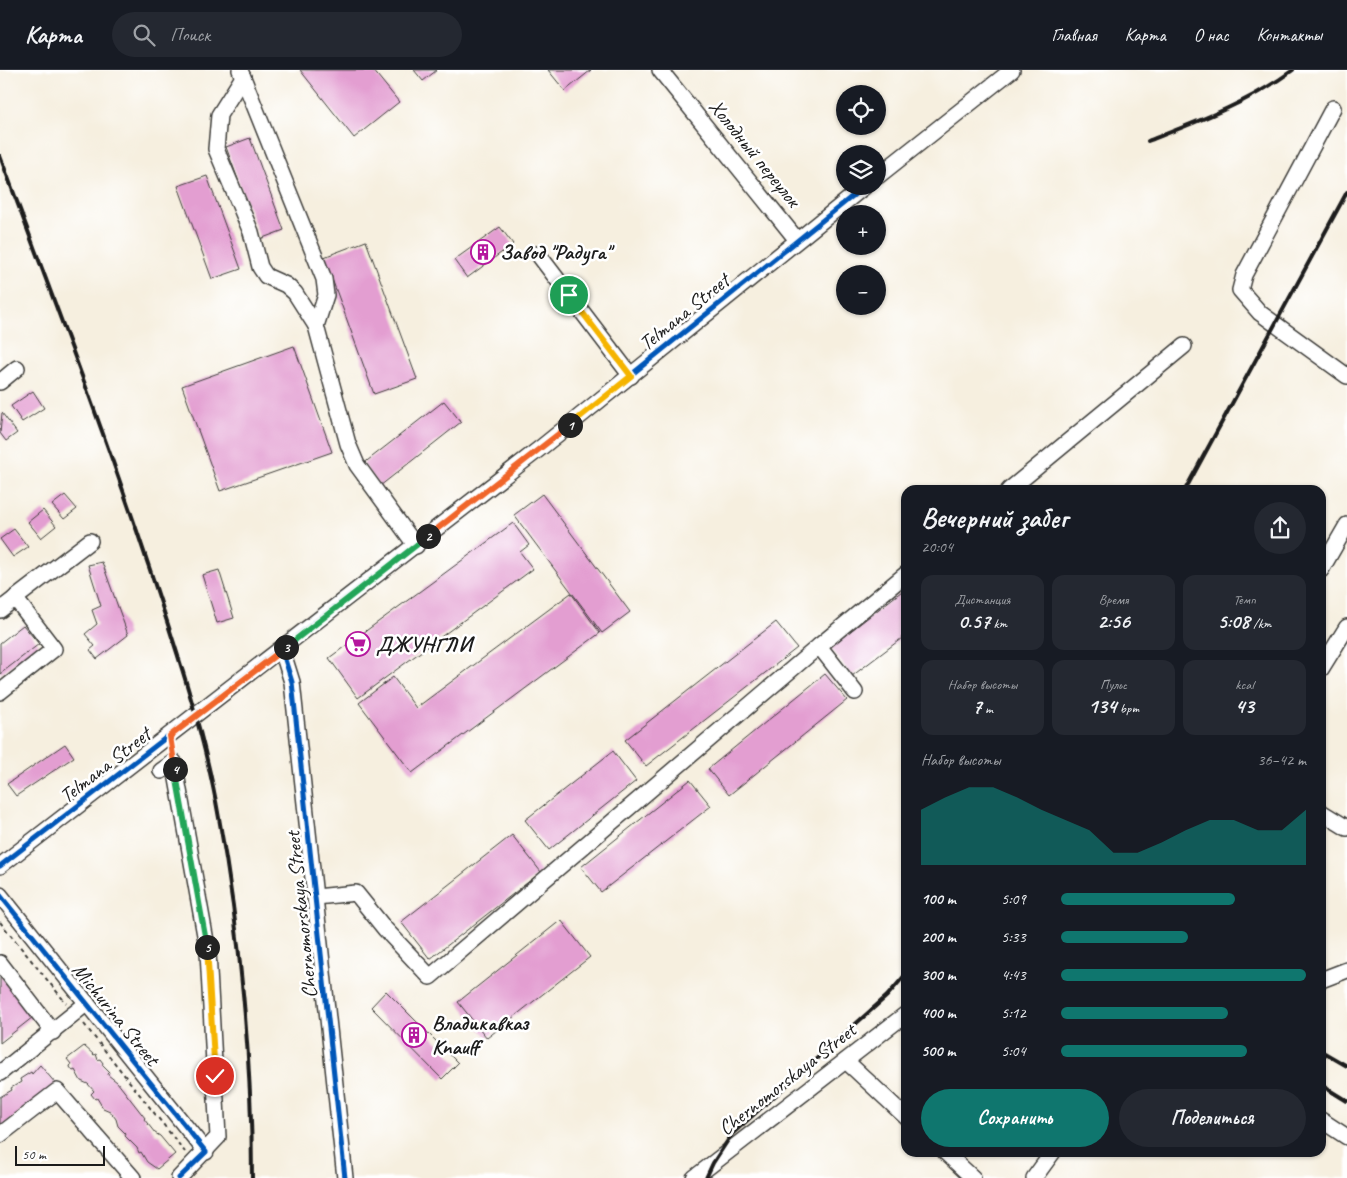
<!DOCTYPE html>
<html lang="ru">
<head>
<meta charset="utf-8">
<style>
  :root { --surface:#171b24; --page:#242831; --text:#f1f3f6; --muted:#9ea1a6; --line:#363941; --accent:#0f766e }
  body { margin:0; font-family:Caveat,sans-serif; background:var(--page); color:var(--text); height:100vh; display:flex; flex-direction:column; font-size:19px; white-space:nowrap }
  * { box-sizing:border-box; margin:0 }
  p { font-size:16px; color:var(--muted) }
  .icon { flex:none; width:28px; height:28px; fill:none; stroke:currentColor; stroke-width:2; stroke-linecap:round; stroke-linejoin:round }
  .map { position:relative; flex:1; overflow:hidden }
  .panel { position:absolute; left:901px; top:415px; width:425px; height:672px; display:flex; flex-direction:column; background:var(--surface); border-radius:15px; box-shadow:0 1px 4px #0004 }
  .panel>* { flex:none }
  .buttons { position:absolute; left:836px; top:15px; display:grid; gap:10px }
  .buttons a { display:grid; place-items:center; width:50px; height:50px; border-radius:50%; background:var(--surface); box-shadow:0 1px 4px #0004; font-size:25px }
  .scale { position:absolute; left:15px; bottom:12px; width:90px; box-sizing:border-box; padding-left:5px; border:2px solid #1c1c1c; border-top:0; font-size:14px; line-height:18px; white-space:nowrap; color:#1c1c1c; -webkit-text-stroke:4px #fff; paint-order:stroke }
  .pin { position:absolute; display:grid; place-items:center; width:42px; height:42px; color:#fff; margin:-21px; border:2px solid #fff; border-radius:50%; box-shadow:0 1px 5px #0007 }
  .km { position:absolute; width:25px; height:25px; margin:-12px; border-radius:50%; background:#222; color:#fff; font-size:14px; line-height:25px; text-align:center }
  .round { display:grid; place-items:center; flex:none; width:52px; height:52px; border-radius:26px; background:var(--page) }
  .headline { display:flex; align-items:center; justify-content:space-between; height:85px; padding:0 20px }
  h1 { font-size:28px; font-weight:600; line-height:38px }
  .figures { display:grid; grid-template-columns:repeat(3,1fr); gap:8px; height:85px; padding:5px 20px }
  .figures div { display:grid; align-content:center; border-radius:12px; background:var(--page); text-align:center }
  .figures b { font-size:21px; font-weight:600 }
  .figures small { font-size:14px; font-weight:400 }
  .figures p { font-size:14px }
  .chart { height:140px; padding:10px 20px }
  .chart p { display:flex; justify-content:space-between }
  .chart svg { width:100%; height:90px; margin-top:5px; fill:var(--accent); opacity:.7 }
  .action { display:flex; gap:10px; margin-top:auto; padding:10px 20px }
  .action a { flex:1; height:58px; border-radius:30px; background:var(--accent); color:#fff; font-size:20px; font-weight:600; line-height:58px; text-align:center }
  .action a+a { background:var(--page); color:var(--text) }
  ul { padding:0 20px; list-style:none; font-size:16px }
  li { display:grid; grid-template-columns:80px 60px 1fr; align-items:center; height:38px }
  li i { height:12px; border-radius:6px; background:var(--accent) }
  header { display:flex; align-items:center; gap:30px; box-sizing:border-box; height:70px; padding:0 25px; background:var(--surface); border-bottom:1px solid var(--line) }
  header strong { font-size:24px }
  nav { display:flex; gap:28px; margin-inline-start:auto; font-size:18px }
  .search { width:350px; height:45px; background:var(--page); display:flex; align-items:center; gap:12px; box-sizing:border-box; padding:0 18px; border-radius:28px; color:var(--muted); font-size:19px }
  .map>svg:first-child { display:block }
  .building { fill:#e39ed1 }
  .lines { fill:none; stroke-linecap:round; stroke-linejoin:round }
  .minor-casing { stroke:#3d3c39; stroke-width:18 }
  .path { stroke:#3d3c39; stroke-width:2; stroke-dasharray:4 4; stroke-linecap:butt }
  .minor { stroke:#fff; stroke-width:15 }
  .rail { stroke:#1c1c1c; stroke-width:4 }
  .cycleway-casing { stroke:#fff; stroke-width:8 }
  .cycleway { stroke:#0057b8; stroke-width:5 }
  .split-1-casing { stroke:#fff; stroke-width:10 }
  .split-2-casing { stroke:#fff; stroke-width:10 }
  .split-3-casing { stroke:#fff; stroke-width:10 }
  .split-4-casing { stroke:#fff; stroke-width:10 }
  .split-5-casing { stroke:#fff; stroke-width:10 }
  .split-6-casing { stroke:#fff; stroke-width:10 }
  .split-1 { stroke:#f5b400; stroke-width:6 }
  .split-2 { stroke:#f0652b; stroke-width:6 }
  .split-3 { stroke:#22a559; stroke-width:6 }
  .split-4 { stroke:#f0652b; stroke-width:6 }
  .split-5 { stroke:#22a559; stroke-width:6 }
  .split-6 { stroke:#f5b400; stroke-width:6 }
  .labels { text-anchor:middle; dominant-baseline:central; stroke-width:5; stroke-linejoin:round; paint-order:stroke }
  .street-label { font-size:21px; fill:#1c1c1c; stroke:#fff }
  .poi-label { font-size:21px; font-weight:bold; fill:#1c1c1c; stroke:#fff; text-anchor:start }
</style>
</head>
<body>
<header>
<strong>Карта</strong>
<div class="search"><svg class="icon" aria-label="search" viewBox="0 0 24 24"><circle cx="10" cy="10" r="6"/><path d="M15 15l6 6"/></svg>Поиск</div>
<nav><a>Главная</a><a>Карта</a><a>О нас</a><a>Контакты</a></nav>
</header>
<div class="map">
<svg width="1347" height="1108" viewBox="0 0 1347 1108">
  <rect width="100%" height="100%" fill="#fff"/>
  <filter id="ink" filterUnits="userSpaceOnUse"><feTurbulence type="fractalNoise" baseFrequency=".02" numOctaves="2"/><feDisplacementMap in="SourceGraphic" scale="10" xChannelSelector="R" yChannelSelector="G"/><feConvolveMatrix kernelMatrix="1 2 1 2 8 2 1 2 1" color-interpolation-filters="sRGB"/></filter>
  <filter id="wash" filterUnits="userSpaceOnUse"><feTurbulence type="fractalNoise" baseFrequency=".0096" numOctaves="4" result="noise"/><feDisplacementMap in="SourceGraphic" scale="20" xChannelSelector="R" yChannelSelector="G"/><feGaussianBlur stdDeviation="1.12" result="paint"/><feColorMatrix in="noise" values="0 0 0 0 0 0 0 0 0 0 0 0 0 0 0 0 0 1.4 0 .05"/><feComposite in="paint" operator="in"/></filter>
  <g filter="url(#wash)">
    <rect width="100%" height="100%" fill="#f6efdf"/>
    <g id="blocks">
      <!-- building -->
      <g class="building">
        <polygon points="300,0 373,0 399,32 354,68"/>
        <polygon points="414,0 437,0 423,11"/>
        <polygon points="548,0 591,0 565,21"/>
        <polygon points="250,68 284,160 260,169 226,77"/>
        <polygon points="207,106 241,199 212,209 178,116"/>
        <polygon points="500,157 513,174 467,208 454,190"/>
        <polygon points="366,171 417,309 374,324 324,187"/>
        <polygon points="294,276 332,382 220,421 182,316"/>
        <polygon points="33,321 44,338 22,352 11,336"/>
        <polygon points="444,331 461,352 380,416 363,394"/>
        <polygon points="2,343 17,363 6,371 0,363"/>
        <polygon points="542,424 630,542 602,563 514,445"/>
        <polygon points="65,425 77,439 64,449 52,435"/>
        <polygon points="43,440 56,456 41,468 28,452"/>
        <polygon points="513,453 529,475 520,482 533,499 358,628 329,588"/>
        <polygon points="14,459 28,477 13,487 0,469"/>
        <polygon points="102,492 128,565 97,589 90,580 95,576 85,564 97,554 92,540 101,536 88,495"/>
        <polygon points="219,500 234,548 217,553 202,505"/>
        <polygon points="906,518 906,565 852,606 830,577"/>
        <polygon points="571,523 600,563 412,703 359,633 393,607 416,638"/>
        <polygon points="776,552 797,578 646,696 625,670"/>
        <polygon points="23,555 39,574 0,604 0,573"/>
        <polygon points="825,604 847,630 729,725 708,699"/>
        <polygon points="65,674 74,687 16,726 7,714"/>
        <polygon points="613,681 636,711 549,780 525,750"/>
        <polygon points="690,710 711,736 601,822 581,797"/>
        <polygon points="512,765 541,802 430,889 401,852"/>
        <polygon points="561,850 590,887 487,968 458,932"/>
        <polygon points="0,905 33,947 0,973"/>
        <polygon points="386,921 458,993 442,1009 371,937"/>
        <polygon points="84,976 94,985 96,984 98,990 100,989 103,993 102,995 109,1002 108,1005 117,1012 145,1048 144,1049 155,1063 160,1066 175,1084 157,1099 147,1092 141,1082 139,1083 137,1078 125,1066 126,1064 118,1056 116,1049 110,1041 103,1038 97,1028 95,1029 91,1024 94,1021 88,1014 81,1011 75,1000 73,1001 70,997 71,994 67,989"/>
        <polygon points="40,995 56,1014 0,1059 0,1027 12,1020 11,1018 21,1012 20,1009 31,1002 32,1004"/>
      </g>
    </g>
  </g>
  <g filter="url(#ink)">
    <use href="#blocks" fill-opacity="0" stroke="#3d3c39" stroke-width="1"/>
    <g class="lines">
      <defs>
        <g id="minor">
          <polyline points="240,0 324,209 326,225 316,256 348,374 357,395 416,476"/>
          <polyline points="660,0 797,170"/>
          <polyline points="243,7 219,45 216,79 251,162 260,197 266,206 286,215 295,223 316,256"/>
          <polyline points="1333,38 1244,205 1240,220 1260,243 1347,306"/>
          <polyline points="878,106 1012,0"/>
          <polyline points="538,184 631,306"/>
          <polyline points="0,312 17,298"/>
          <polyline points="1009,420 1184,276"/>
          <polyline points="1321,500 1347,455"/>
          <polyline points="0,540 90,471"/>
          <polyline points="819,576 906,504"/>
          <polyline points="282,580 292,612 345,1108"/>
          <polyline points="1321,599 1347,557"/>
          <polyline points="0,622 54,579 15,528"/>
          <polyline points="161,701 174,692 208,882 218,1067 179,1108"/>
          <polyline points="1321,742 1347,758"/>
          <polyline points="0,796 543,376 865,116"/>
          <polyline points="0,825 206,1082"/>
          <polyline points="316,827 356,823 385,859 430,907 819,576 855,622"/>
          <polyline points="0,893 53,962"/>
          <polyline points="1321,910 1347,900"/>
          <polyline points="846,991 906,1047"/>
          <polyline points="0,1003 87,933"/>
          <polyline points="1321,1050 1347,1067"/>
          <polyline points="0,1065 57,1021 133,1108"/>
          <polyline points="945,1082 973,1108"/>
          <polyline points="694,1108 906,944"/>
          <polyline points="1034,1108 1053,1082"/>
        </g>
      </defs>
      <!-- minor casing -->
      <use href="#minor" class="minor-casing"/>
      <!-- path -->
      <g class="path">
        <polyline points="0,852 66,933"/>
        <polyline points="84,954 185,1082"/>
      </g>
      <!-- minor -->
      <use href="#minor" class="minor"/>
      <!-- rail -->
      <g class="rail">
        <path d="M 1148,71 C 1199,51 1248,33 1293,0"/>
        <path d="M 0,86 C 50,221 102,355 147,491 C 175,575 204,661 219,748 C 240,862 252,992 252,1108"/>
        <polyline points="1185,420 1347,122"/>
        <polyline points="1321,981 1347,996"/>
        <polyline points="1321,1015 1347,1031"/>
        <polyline points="706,1108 713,1093 732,1064 887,926 906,904"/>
      </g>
      <defs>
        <g id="cycleway">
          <polyline points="282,580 292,612 345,1108"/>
          <polyline points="0,796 543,376 865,116"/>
          <polyline points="0,825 206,1082 179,1108"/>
        </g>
      </defs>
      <!-- cycleway casing -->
      <use href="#cycleway" class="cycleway-casing"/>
      <!-- cycleway -->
      <use href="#cycleway" class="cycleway"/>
    </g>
  </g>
  <g class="lines" filter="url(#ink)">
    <defs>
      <polyline id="split-1" points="569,225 631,306 570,355"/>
      <polyline id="split-2" points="428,466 570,355"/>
      <polyline id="split-3" points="286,577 428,466"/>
      <polyline id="split-4" points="175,699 170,666 286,577"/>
      <polyline id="split-5" points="175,699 207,877"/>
      <polyline id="split-6" points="207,877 215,1006"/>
    </defs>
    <!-- split-1 casing -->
    <use href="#split-1" class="split-1-casing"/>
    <!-- split-2 casing -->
    <use href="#split-2" class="split-2-casing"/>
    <!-- split-3 casing -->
    <use href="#split-3" class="split-3-casing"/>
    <!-- split-4 casing -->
    <use href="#split-4" class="split-4-casing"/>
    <!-- split-5 casing -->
    <use href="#split-5" class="split-5-casing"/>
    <!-- split-6 casing -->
    <use href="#split-6" class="split-6-casing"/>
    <!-- split-1 -->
    <use href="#split-1" class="split-1"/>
    <!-- split-2 -->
    <use href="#split-2" class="split-2"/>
    <!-- split-3 -->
    <use href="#split-3" class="split-3"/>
    <!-- split-4 -->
    <use href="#split-4" class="split-4"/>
    <!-- split-5 -->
    <use href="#split-5" class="split-5"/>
    <!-- split-6 -->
    <use href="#split-6" class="split-6"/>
  </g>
  <!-- icons -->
  <defs>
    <symbol id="building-ring" viewBox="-11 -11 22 22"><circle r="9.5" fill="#fff" stroke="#b5179e" stroke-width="1.5"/><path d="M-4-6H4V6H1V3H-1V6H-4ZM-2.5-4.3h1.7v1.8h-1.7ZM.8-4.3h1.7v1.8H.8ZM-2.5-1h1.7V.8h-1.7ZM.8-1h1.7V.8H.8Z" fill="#b5179e"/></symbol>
    <symbol id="supermarket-ring" viewBox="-11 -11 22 22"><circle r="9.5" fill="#fff" stroke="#b5179e" stroke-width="1.5"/><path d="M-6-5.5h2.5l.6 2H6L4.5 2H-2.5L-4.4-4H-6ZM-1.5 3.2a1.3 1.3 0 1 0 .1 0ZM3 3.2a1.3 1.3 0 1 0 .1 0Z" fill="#b5179e"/></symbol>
  </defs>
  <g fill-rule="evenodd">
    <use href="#building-ring" x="469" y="168" width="28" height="28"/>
    <use href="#supermarket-ring" x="344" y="560" width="28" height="28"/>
    <use href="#building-ring" x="400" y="951" width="28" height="28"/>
  </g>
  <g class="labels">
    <!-- street labels -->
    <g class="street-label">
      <text transform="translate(755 83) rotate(51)">Холодный переулок</text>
      <text transform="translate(684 242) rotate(-39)">Telmana Street</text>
      <text transform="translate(105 695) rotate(-38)">Telmana Street</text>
      <text transform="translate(301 845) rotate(-96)">Chernomorskaya Street</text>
      <text transform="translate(116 944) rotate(51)">Michurina Street</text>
      <text transform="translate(787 1009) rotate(-38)">Chernomorskaya Street</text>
    </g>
    <!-- poi labels -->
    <g class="poi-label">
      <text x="500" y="182">Завод "Радуга"</text>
      <text x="376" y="574">ДЖУНГЛИ</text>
      <text x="432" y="953">Владикавказ<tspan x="432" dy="24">Knauff</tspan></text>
    </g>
  </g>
</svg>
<div class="buttons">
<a><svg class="icon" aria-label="locate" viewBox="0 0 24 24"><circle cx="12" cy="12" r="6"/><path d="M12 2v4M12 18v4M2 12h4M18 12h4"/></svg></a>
<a><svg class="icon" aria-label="layers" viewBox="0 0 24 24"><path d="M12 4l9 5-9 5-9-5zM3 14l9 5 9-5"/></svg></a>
<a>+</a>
<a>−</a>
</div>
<div class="scale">50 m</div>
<div class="pin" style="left:569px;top:225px;background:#1e9e55"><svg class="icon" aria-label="arrive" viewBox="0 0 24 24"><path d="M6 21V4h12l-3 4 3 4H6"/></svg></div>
<div class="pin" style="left:215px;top:1006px;background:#d93025"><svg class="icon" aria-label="check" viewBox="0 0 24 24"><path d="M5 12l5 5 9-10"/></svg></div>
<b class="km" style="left:570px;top:355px">1</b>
<b class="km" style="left:428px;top:466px">2</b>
<b class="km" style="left:286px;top:577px">3</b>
<b class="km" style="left:175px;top:699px">4</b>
<b class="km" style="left:207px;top:877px">5</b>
<section class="panel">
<div class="headline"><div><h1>Вечерний забег</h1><p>20:04</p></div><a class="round"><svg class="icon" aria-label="share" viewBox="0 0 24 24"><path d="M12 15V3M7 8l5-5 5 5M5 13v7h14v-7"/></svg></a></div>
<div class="figures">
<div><p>Дистанция</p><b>0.57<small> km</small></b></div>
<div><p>Время</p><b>2:56</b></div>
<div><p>Темп</p><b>5:08<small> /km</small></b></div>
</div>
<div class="figures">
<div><p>Набор высоты</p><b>7<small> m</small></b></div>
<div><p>Пульс</p><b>134<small> bpm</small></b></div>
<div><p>kcal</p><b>43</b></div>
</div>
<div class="chart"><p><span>Набор высоты</span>36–42 m</p>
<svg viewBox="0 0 160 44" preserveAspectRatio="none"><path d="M0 44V17L10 11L20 6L30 6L40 11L50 17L60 22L70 27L80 38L90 38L100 33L110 27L120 22L130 22L140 27L150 27L160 17V44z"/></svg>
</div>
<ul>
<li><b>100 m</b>5:09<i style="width:71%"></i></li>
<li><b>200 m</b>5:33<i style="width:52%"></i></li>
<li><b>300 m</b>4:43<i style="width:100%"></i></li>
<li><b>400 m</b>5:12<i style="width:68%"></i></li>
<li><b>500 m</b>5:04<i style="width:76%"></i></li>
</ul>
<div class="action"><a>Сохранить</a><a>Поделиться</a></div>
</section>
</div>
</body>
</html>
